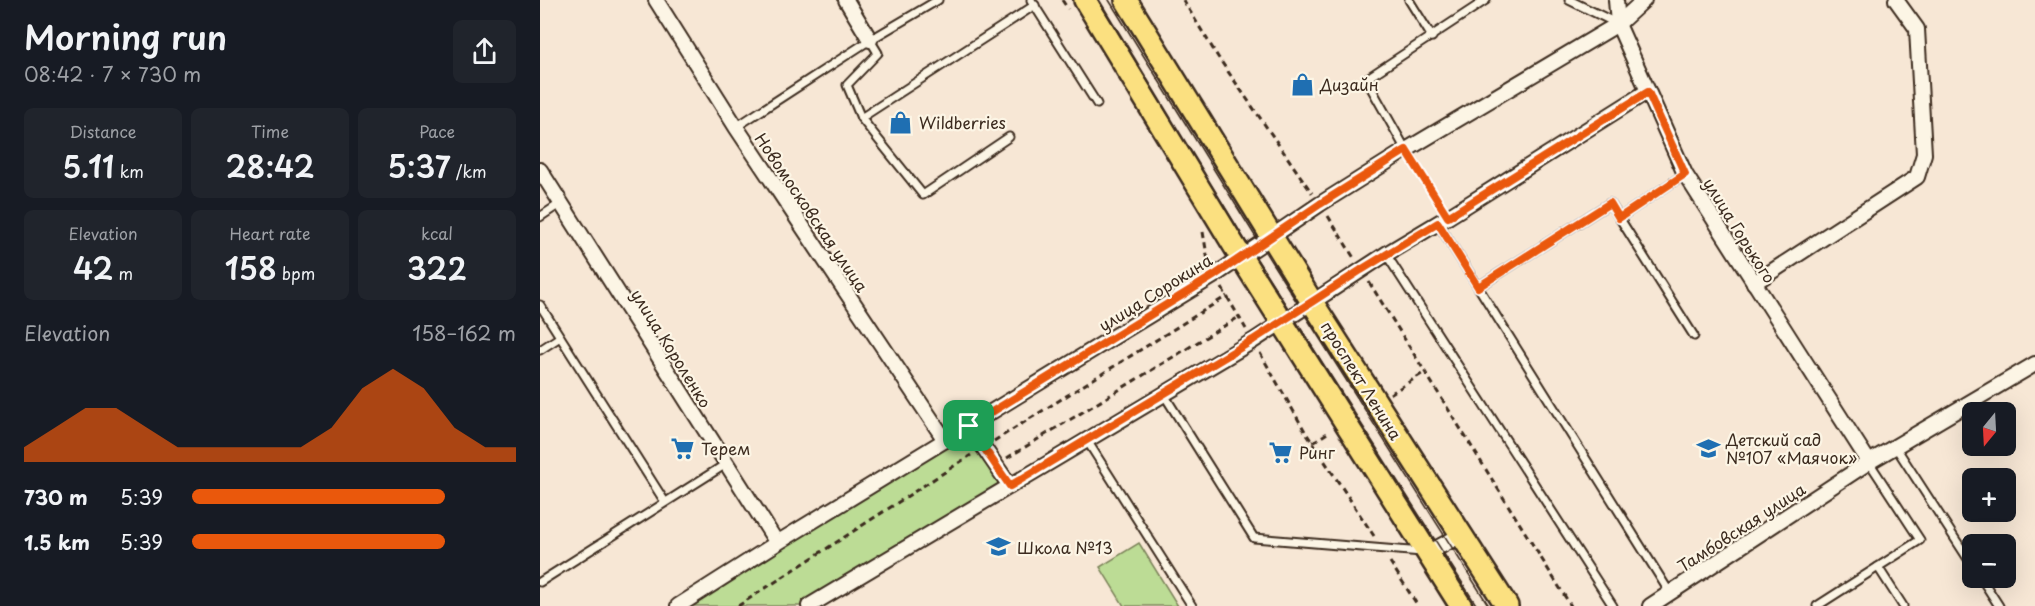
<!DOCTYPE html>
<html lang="en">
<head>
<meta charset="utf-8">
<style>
  :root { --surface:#171b24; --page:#20242c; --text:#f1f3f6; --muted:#9ea1a6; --accent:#ea580c }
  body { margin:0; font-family:"Playpen Sans",sans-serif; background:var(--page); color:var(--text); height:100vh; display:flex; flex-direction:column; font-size:22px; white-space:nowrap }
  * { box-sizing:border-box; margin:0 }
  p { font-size:20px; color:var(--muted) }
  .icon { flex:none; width:33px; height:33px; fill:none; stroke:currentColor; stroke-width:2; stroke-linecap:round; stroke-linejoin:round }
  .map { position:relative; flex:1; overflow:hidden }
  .panel { display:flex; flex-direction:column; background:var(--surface); width:540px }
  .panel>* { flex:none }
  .needle { width:39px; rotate:198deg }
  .buttons { position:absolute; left:1422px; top:402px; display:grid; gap:12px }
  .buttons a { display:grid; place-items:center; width:54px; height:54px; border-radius:9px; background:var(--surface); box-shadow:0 6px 24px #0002; font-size:30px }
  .pin { position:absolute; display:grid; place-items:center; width:51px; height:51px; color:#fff; margin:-26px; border-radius:12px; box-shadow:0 3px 9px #0006 }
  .round { display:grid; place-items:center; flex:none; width:63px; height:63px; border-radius:9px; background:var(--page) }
  .overview { display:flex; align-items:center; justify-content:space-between; height:102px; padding:0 24px }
  h1 { font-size:33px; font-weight:600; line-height:45px }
  .figures { display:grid; grid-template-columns:repeat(3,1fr); gap:9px; height:102px; padding:6px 24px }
  .figures div { display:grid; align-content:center; border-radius:9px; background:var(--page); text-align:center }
  .figures b { font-size:30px; font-weight:600 }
  .figures small { font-size:16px; font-weight:400 }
  .figures p { font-size:16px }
  .chart { height:168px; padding:12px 24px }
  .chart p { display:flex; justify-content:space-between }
  .chart svg { width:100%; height:108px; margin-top:6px; fill:var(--accent); opacity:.7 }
  ul { padding:0 24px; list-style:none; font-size:20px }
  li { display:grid; grid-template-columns:96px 72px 1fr; align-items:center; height:45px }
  li i { height:15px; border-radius:8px; background:var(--accent) }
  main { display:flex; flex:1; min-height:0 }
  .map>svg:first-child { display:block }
  .green { fill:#bcdc95; stroke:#7c835a; stroke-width:1.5 }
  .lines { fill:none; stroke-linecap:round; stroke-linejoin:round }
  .service-casing { stroke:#3b2a1e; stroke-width:11 }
  .minor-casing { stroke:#3b2a1e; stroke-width:18 }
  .primary-casing { stroke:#3b2a1e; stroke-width:26 }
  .path { stroke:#3b2a1e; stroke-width:3; stroke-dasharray:6 4.5; stroke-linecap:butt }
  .service { stroke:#fcf5e5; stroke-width:7 }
  .minor { stroke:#fcf5e5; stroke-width:14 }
  .primary { stroke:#fbe080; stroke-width:21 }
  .tram { stroke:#3b2a1e; stroke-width:1.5 }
  .route-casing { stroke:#fff; stroke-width:12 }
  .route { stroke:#ea580c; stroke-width:8 }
  .labels { text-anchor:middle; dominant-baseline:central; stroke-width:4.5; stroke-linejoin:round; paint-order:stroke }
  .poi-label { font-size:16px; fill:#3b2a1e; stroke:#fcf5e5; text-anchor:start }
  .street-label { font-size:16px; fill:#3b2a1e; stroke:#fcf5e5 }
</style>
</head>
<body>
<main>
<section class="panel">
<div class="overview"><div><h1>Morning run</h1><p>08:42 · 7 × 730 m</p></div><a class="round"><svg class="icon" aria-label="share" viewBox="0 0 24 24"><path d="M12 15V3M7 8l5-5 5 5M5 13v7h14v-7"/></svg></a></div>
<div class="figures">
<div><p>Distance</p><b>5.11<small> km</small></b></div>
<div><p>Time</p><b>28:42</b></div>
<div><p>Pace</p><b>5:37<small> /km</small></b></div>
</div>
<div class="figures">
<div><p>Elevation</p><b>42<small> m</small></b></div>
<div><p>Heart rate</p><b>158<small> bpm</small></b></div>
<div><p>kcal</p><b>322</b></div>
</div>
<div class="chart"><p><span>Elevation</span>158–162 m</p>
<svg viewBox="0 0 160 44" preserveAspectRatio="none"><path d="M0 44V38L10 30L20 22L30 22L40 30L50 38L60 38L70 38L80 38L90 38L100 30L110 14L120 6L130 14L140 30L150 38L160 38V44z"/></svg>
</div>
<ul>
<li><b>730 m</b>5:39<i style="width:78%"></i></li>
<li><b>1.5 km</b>5:39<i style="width:78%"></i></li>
</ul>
</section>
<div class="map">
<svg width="1495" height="606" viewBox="0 0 1495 606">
  <rect width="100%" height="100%" fill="#f7e7d5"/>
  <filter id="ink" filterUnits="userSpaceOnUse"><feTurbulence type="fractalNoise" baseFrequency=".0167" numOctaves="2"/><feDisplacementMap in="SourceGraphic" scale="12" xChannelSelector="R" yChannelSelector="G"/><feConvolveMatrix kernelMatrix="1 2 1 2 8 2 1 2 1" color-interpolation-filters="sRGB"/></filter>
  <g filter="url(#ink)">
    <!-- green -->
    <g class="green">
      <polygon points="429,426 470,486 269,606 138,606"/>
      <polygon points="599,543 638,606 584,606 560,567"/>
    </g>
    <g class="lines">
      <defs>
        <g id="service">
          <polyline points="491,0 557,104"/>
          <polyline points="869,0 892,37"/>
          <polyline points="1029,0 1078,24"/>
          <polyline points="330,40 338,53 307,85 321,118 383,195 469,137"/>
          <polyline points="321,118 495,5"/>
          <polyline points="196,127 330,40 398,0"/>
          <polyline points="866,150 826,79 946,0"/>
          <polyline points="0,217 21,203"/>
          <polyline points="1079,218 1145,174"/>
          <polyline points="898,223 1130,593"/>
          <polyline points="846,254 1073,606"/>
          <polyline points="938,287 1070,203 1154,336"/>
          <polyline points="0,305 125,502"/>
          <polyline points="0,350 20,337"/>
          <polyline points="623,393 714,538 882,552"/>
          <polyline points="546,439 652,606"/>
          <polyline points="1355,446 1432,565"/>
          <polyline points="1338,567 1363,606"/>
          <polyline points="1441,578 1459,606"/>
          <polyline points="0,582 186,464"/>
          <polyline points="1277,606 1380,540 1329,462"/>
        </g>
        <g id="minor">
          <polyline points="116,0 196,127 405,440"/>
          <polyline points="306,0 330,40"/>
          <polyline points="1076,0 1078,24 1145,174 1329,462"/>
          <polyline points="0,170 237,543"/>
          <polyline points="1214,283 1377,177 1384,154 1377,29 1356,0"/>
          <polyline points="429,426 470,486"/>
          <polyline points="888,553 921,535"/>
          <polyline points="138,606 237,543 675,275 780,204 866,150 1078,24 1104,0"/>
          <polyline points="269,606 713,341 846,254 908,217 1108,91"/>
          <polyline points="1110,606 1329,462 1495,364"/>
        </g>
        <g id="primary">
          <polyline points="545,0 701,257 921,606"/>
          <polyline points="586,0 772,302 967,606"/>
        </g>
      </defs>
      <!-- service casing -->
      <use href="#service" class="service-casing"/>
      <!-- minor casing -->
      <use href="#minor" class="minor-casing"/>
      <!-- primary casing -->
      <use href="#primary" class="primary-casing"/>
      <!-- path -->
      <g class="path">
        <polyline points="522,0 528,9"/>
        <polyline points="643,0 678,57 772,193"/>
        <polyline points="874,163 901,206"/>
        <polyline points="788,216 814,258"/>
        <polyline points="663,232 668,261"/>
        <polyline points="829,282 1031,606"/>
        <polyline points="682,288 706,329"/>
        <polyline points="720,353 766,433 834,536"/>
        <polyline points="850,394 885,372"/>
        <polyline points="454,441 687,296"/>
        <polyline points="773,442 789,432"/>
        <polyline points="467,458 699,317"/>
        <polyline points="850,562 878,606"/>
        <polyline points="198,606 431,455"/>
      </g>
      <!-- service -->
      <use href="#service" class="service"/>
      <!-- minor -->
      <use href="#minor" class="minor"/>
      <!-- primary -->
      <use href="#primary" class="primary"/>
      <!-- tram -->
      <g class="tram">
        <polyline points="558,0 711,250 937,606"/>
        <polyline points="569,0 720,244 949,606"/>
      </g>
    </g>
  </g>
  <g class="lines" filter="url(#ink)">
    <defs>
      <polygon id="route" points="1108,92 1145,174 1079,218 1070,203 938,287 898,223 821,270 713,340 470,486 429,426 675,275 780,204 866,150 908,217"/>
    </defs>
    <!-- route casing -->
    <use href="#route" class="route-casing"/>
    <!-- route -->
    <use href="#route" class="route"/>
  </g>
  <!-- icons -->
  <defs>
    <symbol id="shop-bare" viewBox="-9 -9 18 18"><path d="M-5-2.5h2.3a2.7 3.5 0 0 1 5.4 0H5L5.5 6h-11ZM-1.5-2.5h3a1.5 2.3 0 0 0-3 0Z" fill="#1f6fb2" stroke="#fcf5e5" stroke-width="2.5" paint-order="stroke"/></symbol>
    <symbol id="supermarket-bare" viewBox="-9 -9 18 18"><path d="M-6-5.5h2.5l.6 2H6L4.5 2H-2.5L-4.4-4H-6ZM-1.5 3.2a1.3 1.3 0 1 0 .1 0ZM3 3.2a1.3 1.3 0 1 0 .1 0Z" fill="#1f6fb2" stroke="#fcf5e5" stroke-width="2.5" paint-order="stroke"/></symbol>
    <symbol id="school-bare" viewBox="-9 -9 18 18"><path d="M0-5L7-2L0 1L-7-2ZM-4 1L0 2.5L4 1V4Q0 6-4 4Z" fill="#1f6fb2" stroke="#fcf5e5" stroke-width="2.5" paint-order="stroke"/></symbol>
  </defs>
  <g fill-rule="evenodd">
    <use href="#shop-bare" x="746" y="68" width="33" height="33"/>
    <use href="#shop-bare" x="344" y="106" width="33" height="33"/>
    <use href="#supermarket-bare" x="126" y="432" width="33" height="33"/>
    <use href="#school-bare" x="1152" y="432" width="33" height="33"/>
    <use href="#supermarket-bare" x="724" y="436" width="33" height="33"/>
    <use href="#school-bare" x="442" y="530" width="33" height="33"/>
  </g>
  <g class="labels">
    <!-- poi labels -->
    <g class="poi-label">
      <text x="780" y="84">Дизайн</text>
      <text x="379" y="122">Wildberries</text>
      <text x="1186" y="439">Детский сад<tspan x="1186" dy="18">№107 «Маячок»</tspan></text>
      <text x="161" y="448">Терем</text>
      <text x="759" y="452">Ринг</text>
      <text x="477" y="547">Школа №13</text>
    </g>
    <!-- street labels -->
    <g class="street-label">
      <text transform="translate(272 212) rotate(56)">Новомосковская улица</text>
      <text transform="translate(1200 230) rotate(58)">улица Горького</text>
      <text transform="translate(615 292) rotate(-32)">улица Сорокина</text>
      <text transform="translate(132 348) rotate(58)">улица Короленко</text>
      <text transform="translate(822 380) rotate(58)">проспект Ленина</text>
      <text transform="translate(1201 527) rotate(-33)">Тамбовская улица</text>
    </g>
  </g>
</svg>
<div class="buttons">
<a><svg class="needle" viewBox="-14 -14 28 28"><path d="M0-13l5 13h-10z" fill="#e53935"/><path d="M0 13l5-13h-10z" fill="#9ea1a6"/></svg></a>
<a>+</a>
<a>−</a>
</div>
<div class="pin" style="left:429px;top:426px;background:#1e9e55"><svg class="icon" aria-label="arrive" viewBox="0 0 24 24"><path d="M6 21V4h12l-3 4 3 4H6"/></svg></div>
</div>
</main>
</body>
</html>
